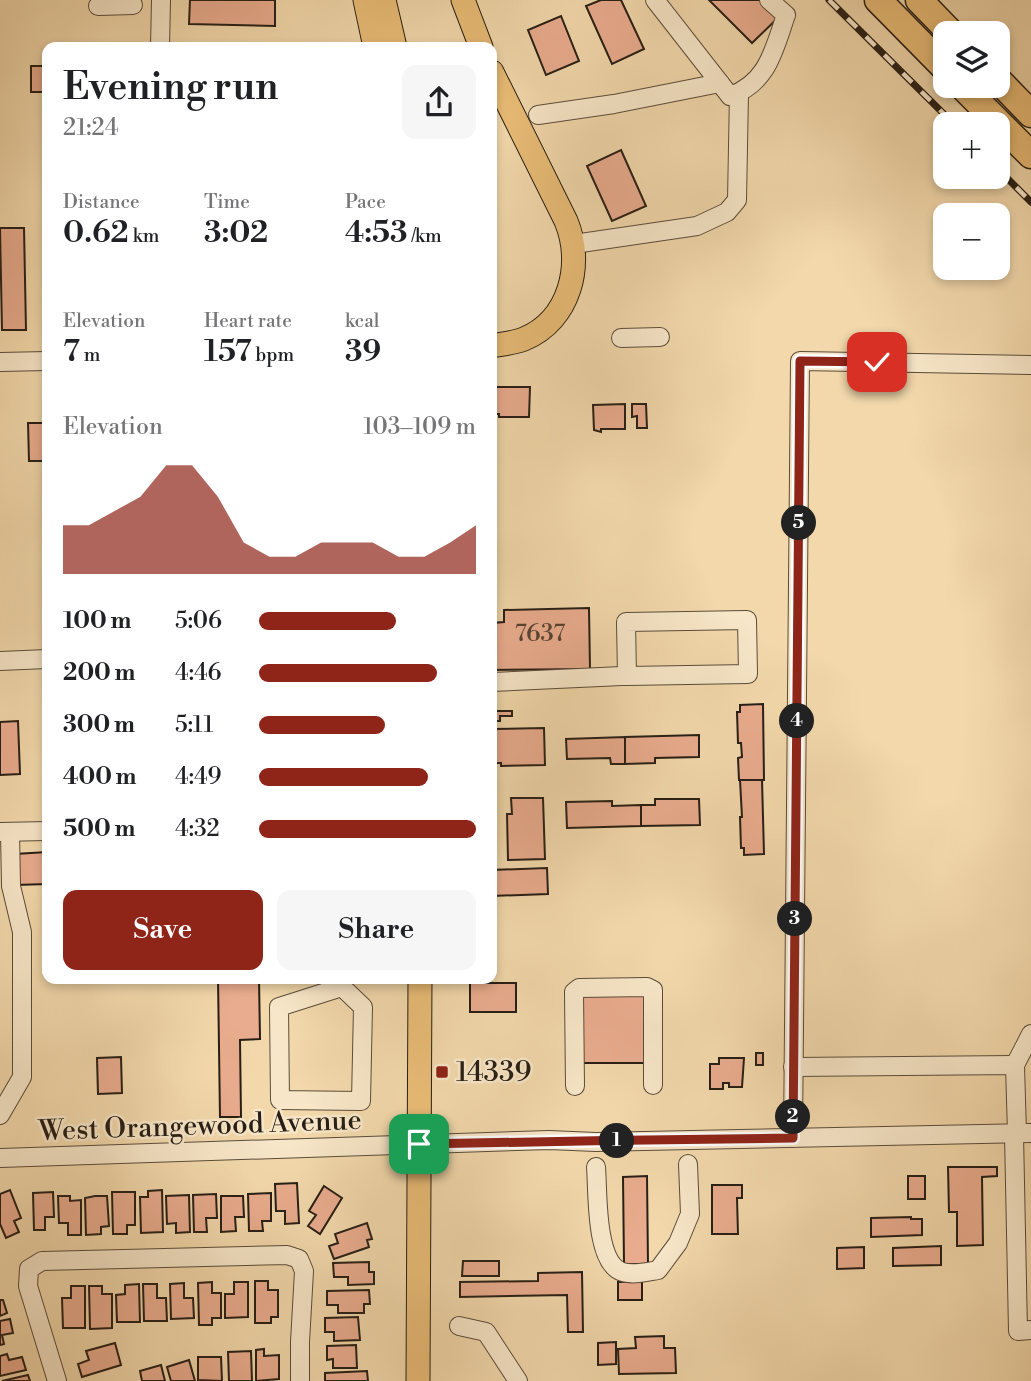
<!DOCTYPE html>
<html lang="en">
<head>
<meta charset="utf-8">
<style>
  :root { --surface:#fff; --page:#f6f6f6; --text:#202124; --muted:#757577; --accent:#8f2418 }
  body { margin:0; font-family:"Libre Bodoni",serif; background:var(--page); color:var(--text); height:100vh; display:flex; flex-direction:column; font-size:26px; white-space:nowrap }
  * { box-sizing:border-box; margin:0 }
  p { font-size:23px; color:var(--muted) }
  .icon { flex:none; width:38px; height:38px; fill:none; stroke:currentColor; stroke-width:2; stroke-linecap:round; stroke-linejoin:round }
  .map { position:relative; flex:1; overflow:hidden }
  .details { position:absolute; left:42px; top:42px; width:455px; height:942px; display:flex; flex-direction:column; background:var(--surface); border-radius:14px; box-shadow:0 4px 10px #0003 }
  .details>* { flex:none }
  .controls { position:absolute; left:933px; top:21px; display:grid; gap:14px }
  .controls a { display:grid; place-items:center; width:77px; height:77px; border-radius:14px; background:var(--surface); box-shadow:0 4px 10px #0003; font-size:35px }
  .pin { position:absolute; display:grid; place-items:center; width:60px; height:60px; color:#fff; margin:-30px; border-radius:14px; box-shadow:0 4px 10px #0006 }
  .km { position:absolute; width:35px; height:35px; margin:-18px; border-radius:50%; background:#222; color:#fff; font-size:19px; line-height:35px; text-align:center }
  .round { display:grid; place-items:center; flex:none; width:74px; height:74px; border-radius:14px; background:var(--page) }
  .head { display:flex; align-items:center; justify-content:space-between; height:119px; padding:0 21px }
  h1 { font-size:38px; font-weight:600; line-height:52px }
  .stats { display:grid; grid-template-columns:repeat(3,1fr); gap:10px; height:119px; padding:7px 21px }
  .stats div { display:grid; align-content:center }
  .stats b { font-size:30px; font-weight:600 }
  .stats small { font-size:19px; font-weight:400 }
  .stats p { font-size:19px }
  .chart { height:196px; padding:14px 21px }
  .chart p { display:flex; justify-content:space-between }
  .chart svg { width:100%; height:126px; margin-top:7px; fill:var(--accent); opacity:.7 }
  .primary-button { display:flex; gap:14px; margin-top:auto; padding:14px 21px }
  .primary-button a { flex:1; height:80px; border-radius:14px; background:var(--accent); color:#fff; font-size:28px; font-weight:600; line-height:80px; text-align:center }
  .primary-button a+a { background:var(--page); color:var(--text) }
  ul { padding:0 21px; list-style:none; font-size:23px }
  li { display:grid; grid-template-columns:112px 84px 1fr; align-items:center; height:52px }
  li i { height:18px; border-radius:9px; background:var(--accent) }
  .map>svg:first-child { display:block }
  .building { fill:#e9ac8e; stroke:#271e15; stroke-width:2 }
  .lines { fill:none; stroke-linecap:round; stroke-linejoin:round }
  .minor-casing { stroke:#5a4c3a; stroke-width:20 }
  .major-casing { stroke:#271e15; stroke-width:25 }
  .highway-casing { stroke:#271e15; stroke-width:29 }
  .minor { stroke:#f7e6c8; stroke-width:18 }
  .major { stroke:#e9bc76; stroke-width:23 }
  .highway { stroke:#e9bc76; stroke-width:26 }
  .rail-casing { stroke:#271e15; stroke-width:7 }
  .rail { stroke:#f7e6c8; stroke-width:4.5; stroke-dasharray:13; stroke-linecap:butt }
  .route-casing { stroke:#fff; stroke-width:14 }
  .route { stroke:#8f2418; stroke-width:9 }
  .poi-dot { fill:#8f2418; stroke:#f7e6c8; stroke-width:2.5 }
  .labels { text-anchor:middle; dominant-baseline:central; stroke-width:5; stroke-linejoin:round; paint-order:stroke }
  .number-label { font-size:24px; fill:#584233 }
  .poi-label { font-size:28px; fill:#271e15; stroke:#f7e6c8; text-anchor:start }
  .street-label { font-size:28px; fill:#271e15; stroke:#f7e6c8 }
</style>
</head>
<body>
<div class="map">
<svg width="1031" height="1381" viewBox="0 0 1031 1381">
  <rect width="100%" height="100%" fill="#f2d8ab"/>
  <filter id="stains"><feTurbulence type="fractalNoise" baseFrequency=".00286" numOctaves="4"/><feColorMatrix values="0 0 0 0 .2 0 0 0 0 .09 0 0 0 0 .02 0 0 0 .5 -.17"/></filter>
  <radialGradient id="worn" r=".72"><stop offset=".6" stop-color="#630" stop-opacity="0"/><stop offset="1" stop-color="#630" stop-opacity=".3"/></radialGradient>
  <!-- building -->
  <g class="building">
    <polygon points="190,0 275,0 275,26 189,24"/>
    <polygon points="601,0 621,0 644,49 612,64 586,6"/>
    <polygon points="709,0 763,0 785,11 752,43"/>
    <polygon points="561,16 579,61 546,75 528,30"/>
    <rect x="31" y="66" width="16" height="26"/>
    <polygon points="621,150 646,206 612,221 587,166"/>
    <polygon points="0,228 24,228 26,330 2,330"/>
    <polygon points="492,387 530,387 529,417 499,417 499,414 492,414"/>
    <polygon points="625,404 625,429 601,429 601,432 594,430 593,405"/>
    <polygon points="632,404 646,404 647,428 637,428 637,416 632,417"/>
    <polygon points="28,423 47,423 47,461 29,461"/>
    <polygon points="589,608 590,669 492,670 492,659 494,659 492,623 504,622 504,610"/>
    <polygon points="763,704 764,780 739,780 738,758 742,757 741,743 738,743 737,712 740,712 740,705"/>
    <polygon points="492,711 512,711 512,716 500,716 500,721 492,721"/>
    <polygon points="18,721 20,774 0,775 0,722"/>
    <polygon points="544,728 545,765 501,766 501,763 492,763 492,729"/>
    <polygon points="699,735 699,757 655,758 655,763 625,764 625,737"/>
    <polygon points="625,737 625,764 611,764 610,758 567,759 566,739"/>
    <polygon points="740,780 762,780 764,854 744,855 744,848 741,848 740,817 742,817"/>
    <polygon points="511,798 543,798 545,859 508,860 507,814 512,814"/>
    <polygon points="655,799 699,799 700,825 641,826 641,805 655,805"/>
    <polygon points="612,801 612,806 641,805 641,826 567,828 566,802"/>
    <polygon points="47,852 47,884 16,885 15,854"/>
    <polygon points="547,868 548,894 492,896 492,870"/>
    <polygon points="218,978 259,978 260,1039 240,1040 241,1117 220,1117"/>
    <rect x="470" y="983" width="46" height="29"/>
    <rect x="581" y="994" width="64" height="69"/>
    <rect x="756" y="1053" width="7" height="12"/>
    <polygon points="121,1057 122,1093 98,1094 97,1058"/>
    <polygon points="719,1058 744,1058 742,1087 729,1087 729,1083 723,1083 723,1089 710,1089 710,1064 719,1064"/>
    <polygon points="948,1167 997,1167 997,1176 982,1177 983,1245 957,1246 957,1212 949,1212"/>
    <polygon points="647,1176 648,1264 624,1264 623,1177"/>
    <rect x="908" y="1176" width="17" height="23"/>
    <polygon points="297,1183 299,1223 285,1224 285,1211 276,1211 275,1184"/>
    <polygon points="712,1185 742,1185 742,1198 737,1198 738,1234 712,1234"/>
    <polygon points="324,1186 342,1198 320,1234 308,1226 316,1215 309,1211"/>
    <polygon points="10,1190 21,1218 14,1221 19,1232 6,1238 0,1224 0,1194"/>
    <polygon points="162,1190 163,1232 141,1233 140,1197 148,1197 148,1191"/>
    <polygon points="53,1192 54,1217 45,1217 45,1230 34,1230 33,1193"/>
    <polygon points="112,1192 135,1192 135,1225 127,1225 127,1234 113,1234"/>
    <polygon points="271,1193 271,1221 262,1221 263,1231 249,1231 248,1194"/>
    <polygon points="216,1194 217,1218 206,1218 207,1232 194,1232 193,1195"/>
    <polygon points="189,1195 190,1232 176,1233 176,1223 167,1224 166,1196"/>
    <polygon points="58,1196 70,1196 70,1201 81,1200 81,1235 68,1235 68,1223 59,1223"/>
    <polygon points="95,1196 107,1196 109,1226 101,1227 101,1234 86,1235 85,1198"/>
    <polygon points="221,1196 243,1196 244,1217 235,1217 236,1231 221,1232"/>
    <polygon points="911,1217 911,1219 922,1219 922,1235 871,1237 871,1218"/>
    <polygon points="367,1223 372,1239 367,1240 369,1247 334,1259 329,1246 338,1243 335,1234"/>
    <polygon points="941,1246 941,1265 893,1266 893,1248"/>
    <polygon points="864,1247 864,1268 837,1269 837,1248"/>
    <polygon points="463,1261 499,1261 499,1276 462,1276"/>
    <polygon points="369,1262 369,1272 374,1272 374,1284 348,1285 348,1277 334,1277 333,1263"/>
    <polygon points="582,1272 583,1332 568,1332 567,1295 460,1297 460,1282 538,1281 538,1273"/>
    <polygon points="255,1281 268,1281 268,1290 278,1290 278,1317 271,1317 271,1323 255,1323"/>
    <polygon points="642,1281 642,1300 618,1300 618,1282"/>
    <polygon points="212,1282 212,1293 221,1293 221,1318 212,1318 212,1325 199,1325 198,1283"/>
    <polygon points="234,1282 248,1282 248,1317 225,1318 225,1294 234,1294"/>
    <polygon points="184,1283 184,1298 193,1298 194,1318 171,1319 170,1284"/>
    <polygon points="139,1284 140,1322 117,1322 116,1295 125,1294 125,1285"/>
    <polygon points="143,1284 157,1284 157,1298 166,1298 167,1321 144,1321"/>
    <polygon points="71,1286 85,1286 85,1328 63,1328 62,1298 71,1298"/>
    <polygon points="89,1286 102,1286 102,1294 112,1294 112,1328 90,1329"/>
    <polygon points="369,1290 370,1304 364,1304 364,1313 338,1313 338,1305 327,1305 327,1291"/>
    <polygon points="0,1300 3,1300 7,1313 0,1316"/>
    <polygon points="358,1317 360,1340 334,1341 334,1332 325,1332 325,1318"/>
    <polygon points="10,1319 13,1333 2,1335 4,1344 0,1345 0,1321"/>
    <polygon points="664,1336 664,1348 675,1348 676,1373 619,1374 618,1349 636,1348 635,1337"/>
    <polygon points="616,1342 616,1364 598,1365 598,1343"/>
    <polygon points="115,1343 121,1365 82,1377 78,1364 89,1360 86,1351"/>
    <polygon points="356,1345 357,1368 333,1368 333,1359 327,1360 327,1346"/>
    <polygon points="264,1349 264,1356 279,1355 279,1379 256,1381 256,1350"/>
    <polygon points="251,1351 252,1381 229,1381 228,1352"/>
    <polygon points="7,1354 9,1360 22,1357 26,1370 0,1376 0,1356"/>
    <polygon points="198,1357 221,1357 222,1381 198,1380"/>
    <polygon points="189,1360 195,1381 171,1381 167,1367"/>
    <polygon points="161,1365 165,1381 142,1381 140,1371"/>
    <polygon points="367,1371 368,1381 325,1381 325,1373"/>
    <polygon points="28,1375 30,1381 2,1381"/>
  </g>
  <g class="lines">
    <defs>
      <g id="minor">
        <path d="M 655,0 L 730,96 C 768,83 774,49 786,15 L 769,0"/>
        <polyline points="98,6 133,5"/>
        <polyline points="160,47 161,0"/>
        <polyline points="538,115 614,104 720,83"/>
        <polyline points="574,244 697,226 727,212 737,200 739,93"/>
        <polyline points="621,338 660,337"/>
        <polyline points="0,362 47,361"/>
        <polyline points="0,661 47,659"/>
        <polyline points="492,682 622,676 627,676 748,674 747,620 626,622 627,676"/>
        <polyline points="0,832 47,831"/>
        <polygon points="342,987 363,1007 361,1101 280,1100 279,1007"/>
        <polyline points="1015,1065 1031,1034"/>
        <polyline points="793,1067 1015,1065 1017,1134"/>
        <polyline points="575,1086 574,992 579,988 647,987 653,990 653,1085"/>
        <polyline points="0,1115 22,1077 22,932 11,886 10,832"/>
        <polyline points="1014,1134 1018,1331 1031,1330"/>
        <polyline points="793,1138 800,361 1031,365"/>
        <polyline points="0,1158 549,1140 596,1142 1031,1133"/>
        <path d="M 596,1167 C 598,1191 595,1259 620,1271 C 631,1276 646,1272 658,1270 L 678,1243 L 690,1214 L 688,1164"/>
        <polyline points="459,1326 486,1332 518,1381"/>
        <polyline points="57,1381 28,1286 29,1269 42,1261 287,1255 299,1259 304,1271 300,1342 300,1381"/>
      </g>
      <g id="major">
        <polyline points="365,0 375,47"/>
        <polyline points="384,0 395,47"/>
        <polyline points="463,0 481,47"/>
        <path d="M 492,72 L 566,221 C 584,264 570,320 524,339 C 514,343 502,344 492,346"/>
        <polyline points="418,1381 420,978"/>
      </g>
      <g id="highway">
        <polyline points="878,0 945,68"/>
        <polyline points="919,0 951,33"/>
        <polyline points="998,80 1031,114"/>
        <polyline points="962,86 1031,155"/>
      </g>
    </defs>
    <!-- minor casing -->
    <use href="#minor" class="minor-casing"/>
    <!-- major casing -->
    <use href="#major" class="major-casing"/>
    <!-- highway casing -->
    <use href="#highway" class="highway-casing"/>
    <!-- minor -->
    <use href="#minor" class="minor"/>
    <!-- major -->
    <use href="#major" class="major"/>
    <!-- highway -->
    <use href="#highway" class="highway"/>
    <defs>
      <g id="rail">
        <polyline points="829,0 954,124"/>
        <polyline points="998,169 1031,202"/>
      </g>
    </defs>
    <!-- rail casing -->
    <use href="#rail" class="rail-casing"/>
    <!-- rail -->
    <use href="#rail" class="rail"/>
  </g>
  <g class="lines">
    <defs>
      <path id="route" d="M 419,1144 C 544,1141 668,1140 793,1138 L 800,361 L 877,362"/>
    </defs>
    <!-- route casing -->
    <use href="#route" class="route-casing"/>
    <!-- route -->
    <use href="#route" class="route"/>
  </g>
  <!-- markers -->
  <rect class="poi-dot" x="435" y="1065" width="14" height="14" rx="3.5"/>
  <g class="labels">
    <!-- number labels -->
    <g class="number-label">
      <text x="540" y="634">7637</text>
    </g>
    <!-- poi labels -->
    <g class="poi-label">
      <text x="456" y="1072">14339</text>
    </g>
    <!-- street labels -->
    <g class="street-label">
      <text transform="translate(200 1126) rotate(-2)">West Orangewood Avenue</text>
    </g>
  </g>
  <rect width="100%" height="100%" filter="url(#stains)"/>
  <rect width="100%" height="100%" fill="url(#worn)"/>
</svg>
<div class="controls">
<a><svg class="icon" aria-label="layers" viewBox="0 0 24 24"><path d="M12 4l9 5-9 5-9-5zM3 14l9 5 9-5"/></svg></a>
<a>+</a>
<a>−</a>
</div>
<div class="pin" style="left:419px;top:1144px;background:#1e9e55"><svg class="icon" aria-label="arrive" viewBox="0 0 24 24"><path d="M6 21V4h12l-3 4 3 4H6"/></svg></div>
<div class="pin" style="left:877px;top:362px;background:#d93025"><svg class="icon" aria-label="check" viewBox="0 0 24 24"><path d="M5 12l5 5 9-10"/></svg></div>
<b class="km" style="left:617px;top:1141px">1</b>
<b class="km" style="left:793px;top:1117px">2</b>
<b class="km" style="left:795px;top:919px">3</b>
<b class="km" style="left:797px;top:721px">4</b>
<b class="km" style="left:799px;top:523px">5</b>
<section class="details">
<div class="head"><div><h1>Evening run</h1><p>21:24</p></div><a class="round"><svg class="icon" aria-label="share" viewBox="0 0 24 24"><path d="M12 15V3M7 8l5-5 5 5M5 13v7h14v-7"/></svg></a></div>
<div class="stats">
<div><p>Distance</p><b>0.62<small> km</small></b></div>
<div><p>Time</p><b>3:02</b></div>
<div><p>Pace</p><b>4:53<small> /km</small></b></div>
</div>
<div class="stats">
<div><p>Elevation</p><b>7<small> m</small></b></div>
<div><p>Heart rate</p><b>157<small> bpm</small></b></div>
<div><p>kcal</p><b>39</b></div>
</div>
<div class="chart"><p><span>Elevation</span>103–109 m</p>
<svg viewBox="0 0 160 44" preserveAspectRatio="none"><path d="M0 44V27L10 27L20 22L30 17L40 6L50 6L60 17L70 33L80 38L90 38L100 33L110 33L120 33L130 38L140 38L150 33L160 27V44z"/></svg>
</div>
<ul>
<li><b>100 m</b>5:06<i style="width:63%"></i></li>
<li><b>200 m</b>4:46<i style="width:82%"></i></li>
<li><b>300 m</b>5:11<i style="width:58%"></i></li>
<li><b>400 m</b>4:49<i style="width:78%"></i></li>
<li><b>500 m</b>4:32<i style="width:100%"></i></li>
</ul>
<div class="primary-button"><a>Save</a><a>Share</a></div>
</section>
</div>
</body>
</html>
